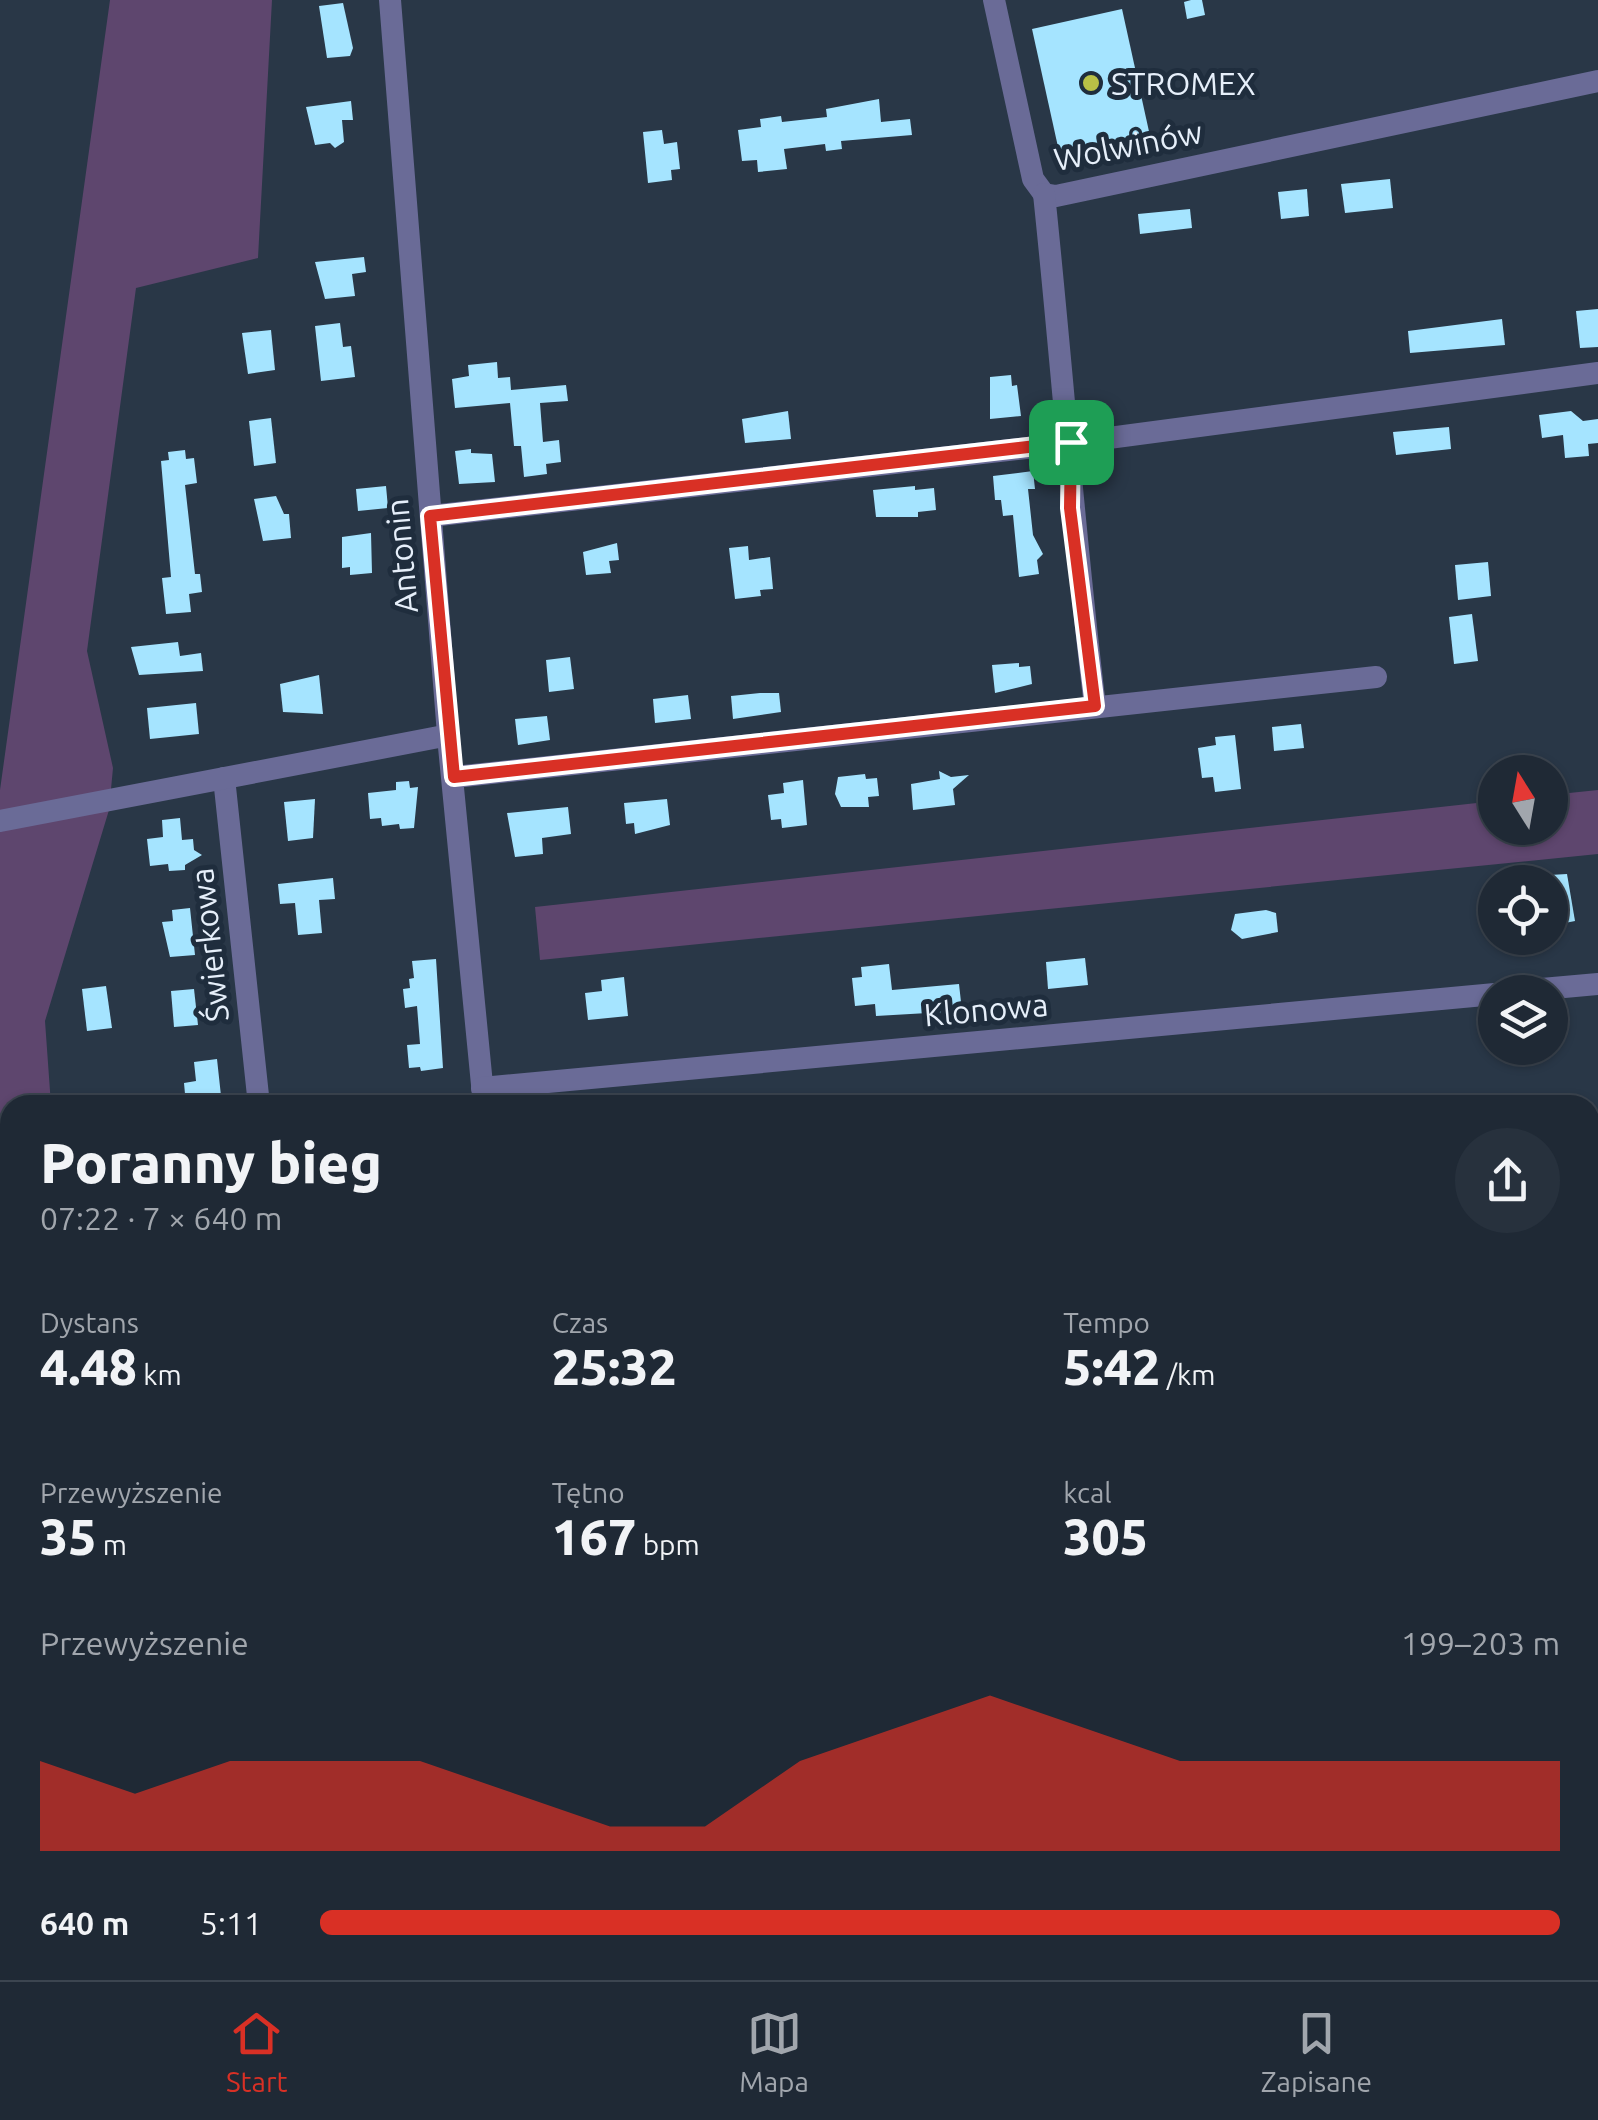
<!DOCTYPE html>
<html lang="pl">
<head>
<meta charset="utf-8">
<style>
  :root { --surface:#1f2935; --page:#27313d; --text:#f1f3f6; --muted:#a1a6ad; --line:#3c4550; --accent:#d93025 }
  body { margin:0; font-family:Ubuntu,sans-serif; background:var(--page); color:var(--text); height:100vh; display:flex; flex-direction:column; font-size:38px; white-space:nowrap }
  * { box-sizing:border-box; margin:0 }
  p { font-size:32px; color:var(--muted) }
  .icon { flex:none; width:55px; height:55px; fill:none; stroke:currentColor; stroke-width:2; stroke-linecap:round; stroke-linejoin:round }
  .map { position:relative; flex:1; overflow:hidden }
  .sheet { position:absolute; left:0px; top:1095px; width:1600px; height:885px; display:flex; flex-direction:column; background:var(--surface); border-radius:30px 30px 0 0; box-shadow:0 2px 8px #0004,0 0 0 2px var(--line) }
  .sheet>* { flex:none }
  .needle { width:65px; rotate:349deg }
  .buttons { position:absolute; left:1478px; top:755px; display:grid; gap:20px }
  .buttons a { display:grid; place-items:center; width:90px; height:90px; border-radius:50%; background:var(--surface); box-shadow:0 2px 8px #0004,0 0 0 2px var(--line); font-size:50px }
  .pin { position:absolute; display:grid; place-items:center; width:85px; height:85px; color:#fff; margin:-42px; border-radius:20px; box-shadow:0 5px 15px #0006 }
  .round { display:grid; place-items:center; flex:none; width:105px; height:105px; border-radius:52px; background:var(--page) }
  .summary { display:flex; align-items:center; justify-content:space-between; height:170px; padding:0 40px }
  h1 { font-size:55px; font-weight:800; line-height:75px }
  .stats { display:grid; grid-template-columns:repeat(3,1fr); gap:15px; height:170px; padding:10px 40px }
  .stats div { display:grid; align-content:center }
  .stats b { font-size:50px; font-weight:800 }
  .stats small { font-size:28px; font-weight:400 }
  .stats p { font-size:28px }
  .chart { height:280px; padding:20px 40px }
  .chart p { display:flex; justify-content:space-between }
  .chart svg { width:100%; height:180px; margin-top:10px; fill:var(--accent); opacity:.7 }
  ul { padding:0 40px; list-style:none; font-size:32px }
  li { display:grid; grid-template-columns:160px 120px 1fr; align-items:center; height:75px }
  li i { height:25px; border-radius:12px; background:var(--accent) }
  .menu { display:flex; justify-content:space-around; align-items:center; height:140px; border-top:2px solid var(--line); background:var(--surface); font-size:28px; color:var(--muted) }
  .menu a { display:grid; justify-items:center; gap:5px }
  .menu .on { color:var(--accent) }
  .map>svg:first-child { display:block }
  .green { fill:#5e466e }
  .forest { fill:#7f5e95 }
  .building { fill:#a5e4ff }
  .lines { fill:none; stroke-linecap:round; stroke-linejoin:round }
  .minor { stroke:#6a6b97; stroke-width:22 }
  .route-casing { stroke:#fff; stroke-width:20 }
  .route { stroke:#d93025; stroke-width:12 }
  .poi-dot { fill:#b9c046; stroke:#1f2d3d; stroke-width:4 }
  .labels { text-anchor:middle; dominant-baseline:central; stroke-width:10; stroke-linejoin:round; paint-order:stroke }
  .poi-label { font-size:32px; fill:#e6effa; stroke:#1f2d3d; text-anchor:start }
  .street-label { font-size:32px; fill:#e6effa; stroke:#1f2d3d }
</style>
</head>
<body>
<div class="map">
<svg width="1598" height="1980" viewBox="0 0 1598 1980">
  <rect width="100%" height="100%" fill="#293747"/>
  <!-- green -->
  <g class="green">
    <polygon points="110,0 272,0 258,258 136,288 87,651 113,768 109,810 45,1021 51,1105 10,1105 10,1449 0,1604 0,790"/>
    <polygon points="1598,790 1598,854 540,960 535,907 1495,801 1495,828 1550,828 1550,795"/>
    <polygon points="1015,1970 1211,1970 1212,1980 1027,1980"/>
  </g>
  <!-- forest -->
  <polygon class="forest" points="10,1712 10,1970 1018,1970 1031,1980 0,1980 0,1714"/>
  <!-- building -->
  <g class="building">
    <polygon points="1191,0 1202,0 1205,15 1187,19 1184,2"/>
    <polygon points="343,3 353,48 350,56 327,58 319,6"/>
    <polygon points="1122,9 1150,136 1060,156 1032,29"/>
    <polygon points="879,99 881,122 910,119 912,135 841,141 842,149 826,151 825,144 784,149 787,169 758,172 757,160 742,161 738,130 761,127 760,119 781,116 782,122 827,117 826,109"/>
    <polygon points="351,101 353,120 342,120 344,142 335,148 330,143 315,145 306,107"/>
    <polygon points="662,130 664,144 677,142 680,169 671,170 672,180 648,183 643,132"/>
    <polygon points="1390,179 1393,208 1345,213 1341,184"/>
    <polygon points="1307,189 1309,216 1281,219 1278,192"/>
    <polygon points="1190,209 1192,228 1140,234 1138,214"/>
    <polygon points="364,257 366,272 352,274 355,296 325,299 315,262"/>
    <polygon points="1598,309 1598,347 1580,348 1576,311"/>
    <polygon points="1502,319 1505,345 1410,353 1408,331"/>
    <polygon points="340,323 343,347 351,346 355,377 321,381 315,326"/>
    <polygon points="271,330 275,370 248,374 242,333"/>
    <polygon points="497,362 498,378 510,377 511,390 566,385 568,401 540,403 543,442 559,440 561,462 546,464 547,474 524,477 521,446 514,446 510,403 455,408 452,379 469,376 468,365"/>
    <polygon points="1011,375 1012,386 1017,385 1021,416 990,419 990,377"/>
    <polygon points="788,411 791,439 745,443 742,419"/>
    <polygon points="1571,411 1583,421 1598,419 1598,443 1588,444 1589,456 1565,458 1563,435 1542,438 1539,415"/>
    <polygon points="271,418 276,463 254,466 249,421"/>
    <polygon points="1449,427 1451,449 1396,455 1393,432"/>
    <polygon points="471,449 471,453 492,454 495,482 459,484 455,451"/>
    <polygon points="185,450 186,459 194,458 197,483 185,485 195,574 200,574 202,592 189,594 191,612 166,614 162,578 171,577 161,461 169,460 168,452"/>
    <polygon points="1033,471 1035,489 1028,489 1033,535 1043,554 1037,560 1039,574 1019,577 1013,515 1003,516 1001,500 995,500 993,476"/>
    <polygon points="386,486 388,508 358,511 356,489"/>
    <polygon points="915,486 915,490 934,488 936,510 918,512 918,517 876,517 873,490"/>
    <polygon points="276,496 284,514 289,514 291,538 263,541 254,499"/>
    <polygon points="371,533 372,573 350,575 350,567 342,568 342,537"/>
    <polygon points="617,543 619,560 609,561 611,573 586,575 583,552"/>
    <polygon points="748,546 749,560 770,557 773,589 760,590 761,596 735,599 729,548"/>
    <polygon points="1488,562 1491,596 1458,600 1455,565"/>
    <polygon points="1472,614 1478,661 1454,664 1449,617"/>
    <polygon points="178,642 180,656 201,653 203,671 139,675 131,647"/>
    <polygon points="570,657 574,689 549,692 546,660"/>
    <polygon points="1019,663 1019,667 1030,666 1032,684 995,693 992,665"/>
    <polygon points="319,675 323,714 283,712 280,684"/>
    <polygon points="760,693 779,693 781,712 733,719 731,696"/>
    <polygon points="688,695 691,719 655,723 653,699"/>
    <polygon points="196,703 199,734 150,739 147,708"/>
    <polygon points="547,716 550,740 518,745 515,719"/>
    <polygon points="1301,724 1304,748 1274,751 1272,727"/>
    <polygon points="1235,735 1241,789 1215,792 1213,777 1202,778 1198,748 1216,745 1215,737"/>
    <polygon points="939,771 951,777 969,775 953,789 955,805 913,810 911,784 940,779"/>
    <polygon points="865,774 866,779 877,778 879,796 868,797 869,807 841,807 835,794 838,777"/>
    <polygon points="803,780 807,825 782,828 781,819 771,820 768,795 784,793 783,783"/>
    <polygon points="409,781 410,788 418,787 414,828 400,829 399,824 382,826 381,818 370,819 368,793 396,790 396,782"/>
    <polygon points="315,799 313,838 288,841 284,802"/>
    <polygon points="667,799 670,825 635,834 634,823 626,824 624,803"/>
    <polygon points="568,807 571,834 542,838 543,854 515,857 507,813"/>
    <polygon points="180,818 182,840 193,839 194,850 202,855 185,865 185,870 169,871 168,864 150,866 147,839 163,837 162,820"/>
    <polygon points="1567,874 1575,921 1550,926 1550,875"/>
    <polygon points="333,878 335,899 319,900 322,933 298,935 295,903 280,904 278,884"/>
    <polygon points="190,908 195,955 170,957 162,922 173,921 172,910"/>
    <polygon points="1266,910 1276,913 1278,932 1242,939 1231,930 1235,914"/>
    <polygon points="1085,958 1088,985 1048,989 1046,962"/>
    <polygon points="436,959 443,1068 421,1071 420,1067 409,1068 407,1045 420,1044 417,1006 405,1008 403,989 410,988 409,979 414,978 412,961"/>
    <polygon points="889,964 892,990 959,984 962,1011 876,1016 875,1004 855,1006 852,978 862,977 861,967"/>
    <polygon points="624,977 628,1016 588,1020 585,993 602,991 601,980"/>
    <polygon points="106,986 112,1028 87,1031 82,989"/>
    <polygon points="194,989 198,1025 174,1027 171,991"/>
    <polygon points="217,1059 222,1105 186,1105 184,1083 196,1081 194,1062"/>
  </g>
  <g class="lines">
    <!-- minor -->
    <g class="minor">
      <polyline points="390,0 449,747 484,1105"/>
      <polyline points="994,0 1033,179 1044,194 1056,196 1598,81"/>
      <path d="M 1044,194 C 1062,365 1074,535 1095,706"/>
      <polyline points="431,516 1071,443 1598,373"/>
      <polyline points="455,777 1376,677"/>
      <polyline points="224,778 259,1105"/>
      <polyline points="0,821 449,735"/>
      <polyline points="1509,992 1598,984"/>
      <polyline points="482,1088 1495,994"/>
      <polyline points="1590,1350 1598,1349"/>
    </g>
  </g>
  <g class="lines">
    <defs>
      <polygon id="route" points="1071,442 1070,508 1095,706 454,777 430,516"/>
    </defs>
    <!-- route casing -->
    <use href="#route" class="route-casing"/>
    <!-- route -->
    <use href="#route" class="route"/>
  </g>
  <!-- markers -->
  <circle class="poi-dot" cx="1091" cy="83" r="10"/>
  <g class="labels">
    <!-- poi labels -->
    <g class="poi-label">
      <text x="1111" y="83">STROMEX</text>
    </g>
    <!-- street labels -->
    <g class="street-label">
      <text transform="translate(1128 145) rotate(-11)">Wolwinów</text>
      <text transform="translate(401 556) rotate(-95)">Antonin</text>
      <text transform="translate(209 945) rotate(-96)">Świerkowa</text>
      <text transform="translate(986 1009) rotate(-5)">Klonowa</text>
    </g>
  </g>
</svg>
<div class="buttons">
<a><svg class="needle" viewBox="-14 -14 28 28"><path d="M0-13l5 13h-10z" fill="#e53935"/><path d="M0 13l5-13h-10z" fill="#a1a6ad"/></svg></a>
<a><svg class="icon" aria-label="locate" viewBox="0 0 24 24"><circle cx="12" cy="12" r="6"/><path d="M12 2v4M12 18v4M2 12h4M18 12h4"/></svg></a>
<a><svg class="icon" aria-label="layers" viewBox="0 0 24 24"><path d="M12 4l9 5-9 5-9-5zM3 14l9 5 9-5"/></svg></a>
</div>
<div class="pin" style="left:1071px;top:442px;background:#1e9e55"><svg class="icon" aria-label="arrive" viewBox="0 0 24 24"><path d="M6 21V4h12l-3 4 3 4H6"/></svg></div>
<section class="sheet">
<div class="summary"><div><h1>Poranny bieg</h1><p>07:22 · 7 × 640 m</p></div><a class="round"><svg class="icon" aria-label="share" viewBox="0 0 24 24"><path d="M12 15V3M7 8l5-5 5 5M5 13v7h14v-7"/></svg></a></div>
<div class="stats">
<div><p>Dystans</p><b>4.48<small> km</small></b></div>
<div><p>Czas</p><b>25:32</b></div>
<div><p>Tempo</p><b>5:42<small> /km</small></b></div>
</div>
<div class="stats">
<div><p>Przewyższenie</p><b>35<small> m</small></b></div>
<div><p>Tętno</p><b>167<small> bpm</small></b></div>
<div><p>kcal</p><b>305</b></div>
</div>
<div class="chart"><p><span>Przewyższenie</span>199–203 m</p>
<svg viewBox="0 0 160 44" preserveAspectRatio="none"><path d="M0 44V22L10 30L20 22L30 22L40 22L50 30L60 38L70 38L80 22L90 14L100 6L110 14L120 22L130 22L140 22L150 22L160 22V44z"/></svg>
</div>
<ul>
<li><b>640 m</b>5:11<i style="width:100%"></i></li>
</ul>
</section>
</div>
<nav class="menu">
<a class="on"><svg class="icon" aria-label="home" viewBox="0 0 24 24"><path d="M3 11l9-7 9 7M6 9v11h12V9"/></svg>Start</a>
<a><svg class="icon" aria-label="map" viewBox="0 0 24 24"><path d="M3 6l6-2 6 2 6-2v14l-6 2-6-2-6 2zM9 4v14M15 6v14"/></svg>Mapa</a>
<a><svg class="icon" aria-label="saved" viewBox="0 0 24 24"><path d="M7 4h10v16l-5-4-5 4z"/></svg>Zapisane</a>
</nav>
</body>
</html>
